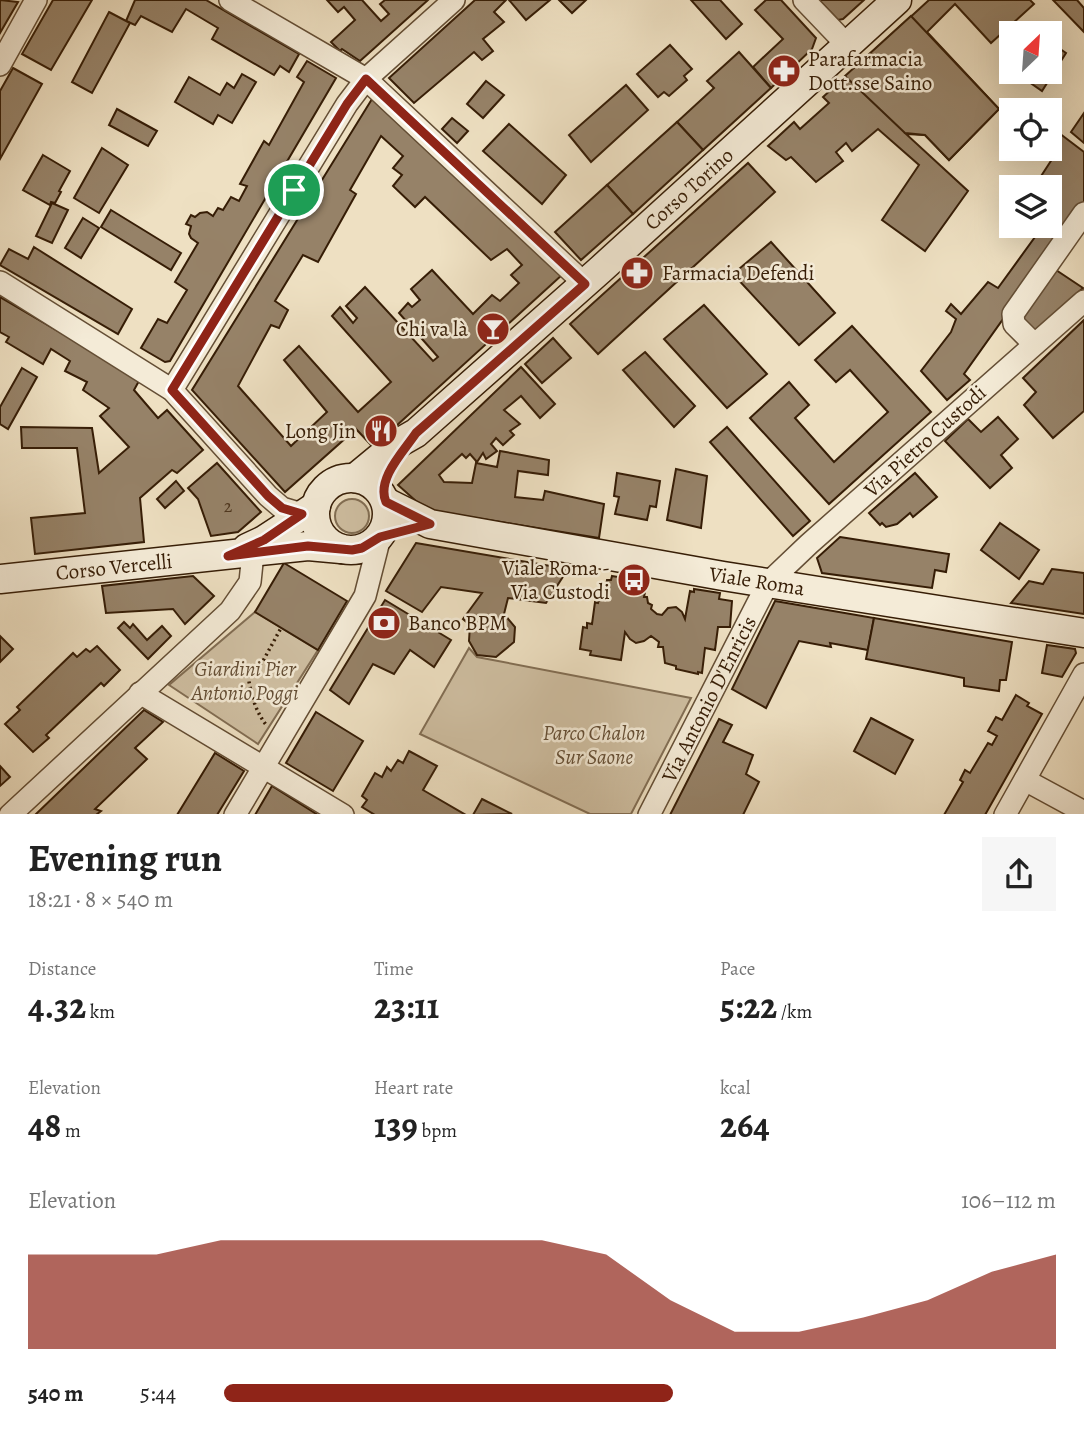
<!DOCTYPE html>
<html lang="en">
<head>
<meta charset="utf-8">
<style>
  :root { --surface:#fff; --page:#f6f6f6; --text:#222; --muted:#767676; --accent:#8f2418 }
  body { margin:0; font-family:Alegreya,serif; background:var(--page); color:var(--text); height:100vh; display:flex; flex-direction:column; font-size:26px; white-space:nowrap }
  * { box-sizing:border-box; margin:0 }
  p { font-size:23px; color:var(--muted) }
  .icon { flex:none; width:38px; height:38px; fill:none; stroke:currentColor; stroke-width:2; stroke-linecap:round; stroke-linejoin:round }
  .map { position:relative; height:814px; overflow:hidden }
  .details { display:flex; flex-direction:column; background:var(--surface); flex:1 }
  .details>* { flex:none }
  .needle { width:46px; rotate:25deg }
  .tools { position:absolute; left:999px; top:21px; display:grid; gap:14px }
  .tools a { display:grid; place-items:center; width:63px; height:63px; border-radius:0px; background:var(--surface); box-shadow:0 7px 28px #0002; font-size:35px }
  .pin { position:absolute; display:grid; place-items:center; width:60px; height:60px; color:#fff; margin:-30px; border:4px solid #fff; border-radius:50%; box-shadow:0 2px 7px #0007 }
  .round { display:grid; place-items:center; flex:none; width:74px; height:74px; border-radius:0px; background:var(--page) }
  .headline { display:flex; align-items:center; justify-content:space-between; height:119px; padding:0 28px }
  h1 { font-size:38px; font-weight:700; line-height:52px }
  .figures { display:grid; grid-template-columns:repeat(3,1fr); gap:10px; height:119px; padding:7px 28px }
  .figures div { display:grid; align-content:center }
  .figures b { font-size:35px; font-weight:700 }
  .figures small { font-size:19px; font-weight:400 }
  .figures p { font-size:19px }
  .chart { height:196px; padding:14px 28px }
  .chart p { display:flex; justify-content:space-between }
  .chart svg { width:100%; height:126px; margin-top:7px; fill:var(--accent); opacity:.7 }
  ul { padding:0 28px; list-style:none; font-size:23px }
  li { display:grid; grid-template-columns:112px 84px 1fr; align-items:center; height:52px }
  li i { height:18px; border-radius:9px; background:var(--accent) }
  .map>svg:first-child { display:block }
  .green { fill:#cfbfa2; stroke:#826e54; stroke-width:2 }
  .building { fill:#968268; stroke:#361d06; stroke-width:2; fill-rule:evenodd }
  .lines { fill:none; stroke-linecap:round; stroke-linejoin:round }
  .street-casing { stroke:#644e35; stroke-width:24 }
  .secondary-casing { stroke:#361d06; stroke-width:31 }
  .path { stroke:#361d06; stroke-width:3.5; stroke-dasharray:2 3.5; stroke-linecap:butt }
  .street { stroke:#f4ebd7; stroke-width:21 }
  .secondary { stroke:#f4ebd7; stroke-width:28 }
  .route-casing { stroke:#fff; stroke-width:14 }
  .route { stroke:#8f2418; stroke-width:9 }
  .labels { text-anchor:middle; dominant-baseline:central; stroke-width:5; stroke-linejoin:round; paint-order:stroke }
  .number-label { font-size:18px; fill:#4e361e }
  .poi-label { font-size:21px; fill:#361d06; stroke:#f4ebd7; text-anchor:start }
  .street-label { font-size:21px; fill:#361d06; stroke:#f4ebd7 }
  .park-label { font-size:21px; font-style:italic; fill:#644e35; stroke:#f4ebd7 }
</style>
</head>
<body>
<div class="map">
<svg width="1084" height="815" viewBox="0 0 1084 815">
  <rect width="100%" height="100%" fill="#eee0c2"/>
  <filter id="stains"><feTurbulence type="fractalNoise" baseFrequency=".00286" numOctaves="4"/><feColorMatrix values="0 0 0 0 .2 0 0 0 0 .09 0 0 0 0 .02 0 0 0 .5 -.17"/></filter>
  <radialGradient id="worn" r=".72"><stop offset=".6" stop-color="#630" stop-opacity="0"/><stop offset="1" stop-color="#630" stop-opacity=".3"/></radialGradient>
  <!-- green -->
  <g class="green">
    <circle cx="352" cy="516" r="17"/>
    <polygon points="255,612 318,650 258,744 169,685"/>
    <polygon points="469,648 477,657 691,698 631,814 590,814 420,734"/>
  </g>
  <!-- building -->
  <g class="building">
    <polygon points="0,0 18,2 0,33"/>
    <polygon points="53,0 92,0 51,70 22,54"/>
    <polygon points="135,0 206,0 299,54 289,72 280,66 274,75 212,39 218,28 186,9 172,32 141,16 135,25 126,21"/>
    <polygon points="327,0 362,0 381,21 389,14 380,4 385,0 428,0 360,61 342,49 340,51 331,42 355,20 344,7 338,12"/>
    <polygon points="475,0 506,0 494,12 504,22 483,39 493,51 482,60 474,52 414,103 389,78"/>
    <polygon points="509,0 550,0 526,20"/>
    <polygon points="559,0 586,0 572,13"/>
    <polygon points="691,0 720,0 742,24 726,39"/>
    <polygon points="766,0 781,0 816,38 812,49 771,88 753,67 783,39 755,10"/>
    <polygon points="819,0 864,0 843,19 838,20"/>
    <polygon points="929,0 1030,0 1034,4 991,43 955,4 927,32 999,109 949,160 925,135 906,134 968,191 925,251 882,220 919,165 878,129 852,151 846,143 836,152 843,161 816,182 791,157 786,160 768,146 794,122 800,129 829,103 823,97"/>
    <polygon points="1053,0 1077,0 1084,8 1084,32"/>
    <polygon points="109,12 130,23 92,93 72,82"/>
    <polygon points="911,16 999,109 949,160 925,135 905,133 845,76"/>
    <polygon points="1050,42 1066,53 1042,91 1015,72 1050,72"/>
    <polygon points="670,45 692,69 684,76 687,80 669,96 664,92 658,97 637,74"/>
    <polygon points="739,52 771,88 703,150 677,122 714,88 707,81"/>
    <polygon points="307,61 336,78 170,361 165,362 141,348 158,319 167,323 187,290 175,282 198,243 191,238 189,234 191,226 186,224 191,215 195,217 200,213 207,212 213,216 218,208 223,210 231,197 239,201 247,186 240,184 264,141 269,145 304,82 297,77"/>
    <polygon points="13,68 42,84 0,159 0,91"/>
    <polygon points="242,74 256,82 232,123 218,115 213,124 175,102 189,77 220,95 227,83 234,88"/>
    <polygon points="486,81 504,95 483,118 467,104"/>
    <polygon points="626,85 648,110 591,162 569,135"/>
    <path d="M 372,99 L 563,274 L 373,447 L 356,429 L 285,492 L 192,390 ZM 381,136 L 403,156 L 393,168 L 402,175 L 393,186 L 415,207 L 425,197 L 491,260 L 507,249 L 522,265 L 511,275 L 519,283 L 500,301 L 492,295 L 473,314 L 432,270 L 411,289 L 420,300 L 412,307 L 408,303 L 399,313 L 438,357 L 433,361 L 365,287 L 346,306 L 357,318 L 353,323 L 340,307 L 332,316 L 391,382 L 358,412 L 299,346 L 284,360 L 327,412 L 291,446 L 238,386 L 271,325 L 279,328 L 288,310 L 275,301 L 303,255 L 318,262 L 356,194 L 350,190 Z"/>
    <polygon points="117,109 157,131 148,146 109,125"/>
    <polygon points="1084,113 1084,143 1071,132"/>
    <polygon points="452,118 468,131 457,143 442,129"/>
    <polygon points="677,122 703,150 633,214 607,185"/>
    <polygon points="509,124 566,175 542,204 483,151"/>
    <polygon points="1059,133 1084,152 1084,205 964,374 970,380 947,400 921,371 951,332 956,319 946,311 951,304 961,314 988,282 998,288 1043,226 1050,226 1050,216 1058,205 1050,199 1050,187 1034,187 1058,150 1050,144"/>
    <polygon points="102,148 128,165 99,213 74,198"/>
    <polygon points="43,155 70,171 59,191 61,192 55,203 51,202 50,205 23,190"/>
    <polygon points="748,163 775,192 598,354 570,324"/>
    <polygon points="607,185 633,214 581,260 555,232"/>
    <polygon points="52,203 68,210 52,243 36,236"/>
    <polygon points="111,210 181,253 171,270 101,227"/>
    <polygon points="83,218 99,228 81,258 65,248"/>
    <polygon points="771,242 835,313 799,345 733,274"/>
    <polygon points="34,247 132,309 118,334 0,265 9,249 28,259"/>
    <polygon points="1056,270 1083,288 1033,333 1018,322"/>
    <polygon points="0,297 140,379 134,390 158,418 167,410 203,450 177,473 172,470 140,498 144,542 35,554 31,518 85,513 77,448 22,448 21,427 92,428 99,473 129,447 100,416 109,408 83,390 87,382 65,371 70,361 51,349 43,364 6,342 9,337 0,332"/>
    <polygon points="704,305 767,374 727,408 664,339"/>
    <polygon points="1084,320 1084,411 1053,438 1024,405 1036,392 1023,378"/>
    <polygon points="852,326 931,412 829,504 750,418 789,382 809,405 795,418 834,462 888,412 850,370 836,382 815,360"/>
    <polygon points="553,338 571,358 542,383 525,364"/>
    <polygon points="645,352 695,406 674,427 623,370"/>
    <polygon points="521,367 555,404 540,418 521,396 504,410 520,424 510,431 514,435 503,445 496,438 491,444 497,451 486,459 483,453 477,462 470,454 466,458 462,454 439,475 444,482 472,483 476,463 497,467 500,451 549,460 548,475 518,471 515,497 543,500 545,491 604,504 599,538 426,510 398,485"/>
    <polygon points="22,368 37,377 8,429 0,424 0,407"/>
    <polygon points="998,417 1018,439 1001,455 1012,468 990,488 945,441 968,419 981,432"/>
    <polygon points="727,427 810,521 793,536 710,442"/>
    <polygon points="217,463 261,512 238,532 211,536 198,499 188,488"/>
    <polygon points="676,469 707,476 701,528 667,520"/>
    <polygon points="617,473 660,481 656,507 650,506 647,520 615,514 619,497 614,496"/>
    <polygon points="915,473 937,497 913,517 910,513 897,524 886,527 882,523 880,525 869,513"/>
    <polygon points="176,481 184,491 165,508 157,499"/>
    <polygon points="1000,523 1039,550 1019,579 981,550"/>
    <polygon points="840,537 949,554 946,572 935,570 932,588 822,573 817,558"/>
    <polygon points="416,543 568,569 546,603 508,598 504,614 515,627 514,642 496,657 477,655 469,641 470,625 463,619 482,593 441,587 422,612 386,591"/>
    <polygon points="284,563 347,601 318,650 255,612"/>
    <polygon points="1052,569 1084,573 1084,614 1011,603 1029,581 1043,584"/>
    <polygon points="193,576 214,596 185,624 173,609 106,613 102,586"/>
    <polygon points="612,576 636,580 635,585 646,587 644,597 647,597 648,603 652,605 651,609 657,614 662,615 668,608 676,607 682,612 685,619 690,591 694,592 694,589 720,593 719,599 732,601 730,627 718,627 715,650 705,648 702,673 698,672 698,674 676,669 676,666 665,663 663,647 658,647 659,642 651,636 644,641 636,643 630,639 625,632 621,660 590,655 591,651 580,649 583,627 587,628 587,623 592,624 595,602 598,603 599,599 604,600 607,580 611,580"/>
    <polygon points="385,600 451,640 434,667 410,650 394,674 373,664 349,704 330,690"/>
    <polygon points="775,601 874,618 868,650 830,643 831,647 799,641 766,708 732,689"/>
    <polygon points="874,618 1012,642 1006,680 1000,680 999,691 964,686 964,678 866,659"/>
    <polygon points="124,622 130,628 133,624 147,640 162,626 171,636 148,659 118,628"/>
    <polygon points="0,636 13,649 0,662"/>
    <polygon points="1047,645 1075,649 1076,653 1062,677 1042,673"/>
    <polygon points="97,646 120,670 104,686 101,683 46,735 49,738 33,752 5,724 20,710 17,707 73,653 77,657 86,649 90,652"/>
    <polygon points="1016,695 1029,703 1027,706 1042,714 985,815 944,815 963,782 960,780 965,770 970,773 988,743 992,745 997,736 988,731 996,717 1002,720"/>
    <polygon points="144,710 163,722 135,748 147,759 95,809 101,811 96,815 35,815"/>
    <polygon points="316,712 363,741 333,791 286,763"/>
    <polygon points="871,718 913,740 895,774 854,751"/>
    <polygon points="719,719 732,725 723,742 753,755 746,774 759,782 743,815 670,815"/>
    <polygon points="409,751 437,766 423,790 466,815 375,815 362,807 367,800 362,796 375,773 382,777 387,767 391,771 398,760 403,763"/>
    <polygon points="215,753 244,771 217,815 177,815"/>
    <polygon points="0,766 10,777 0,786"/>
    <polygon points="272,786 318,815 255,815"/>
    <polygon points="482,799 512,814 473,815"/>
  </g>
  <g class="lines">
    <defs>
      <g id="street">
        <polyline points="230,0 366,79 585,284"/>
        <polyline points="804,0 847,45"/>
        <polyline points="0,65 36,0"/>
        <polyline points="0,282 172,390 268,496 282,508 302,514"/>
        <polyline points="1034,344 1014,324 1013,314 1084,213"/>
        <polyline points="172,390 347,104 366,79 454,0"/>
        <polyline points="140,693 343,815"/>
        <polyline points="1025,780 1084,812"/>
        <polyline points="10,815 230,611 250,582 253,553"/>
        <polyline points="235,815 365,596 380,537"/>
        <polyline points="649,815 768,583 809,544 1084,301"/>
        <polyline points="1005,815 1084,674"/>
      </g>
      <g id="secondary">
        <circle cx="351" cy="514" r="36"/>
        <polyline points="355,478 395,445 416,433 600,270 897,0"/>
        <polyline points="386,502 430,524 723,576 1084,633"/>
        <polyline points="247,548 264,540 316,506"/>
        <polyline points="0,579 308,546 341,549"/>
      </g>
    </defs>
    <!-- street casing -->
    <use href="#street" class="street-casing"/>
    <!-- secondary casing -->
    <use href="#secondary" class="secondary-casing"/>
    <!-- path -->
    <g class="path">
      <polyline points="193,672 248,676"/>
      <polyline points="248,676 263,661 281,628"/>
      <path d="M 248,676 C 251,694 255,711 267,726"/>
    </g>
    <!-- street -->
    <use href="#street" class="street"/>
    <!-- secondary -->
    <use href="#secondary" class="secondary"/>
  </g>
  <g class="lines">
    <defs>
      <path id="route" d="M 366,79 L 585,284 L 416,433 C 404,451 376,479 386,502 L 430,524 L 380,537 L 362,548 L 352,550 L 308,546 L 228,556 L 264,540 L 302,514 L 282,508 L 268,496 L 172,390 L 347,104 Z"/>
    </defs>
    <!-- route casing -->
    <use href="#route" class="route-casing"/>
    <!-- route -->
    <use href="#route" class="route"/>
  </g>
  <!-- icons -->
  <defs>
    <symbol id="pharmacy-disc" viewBox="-11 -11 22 22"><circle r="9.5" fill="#8f2418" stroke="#f4ebd7"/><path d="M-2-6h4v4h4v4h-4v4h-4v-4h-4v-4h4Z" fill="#fff"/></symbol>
    <symbol id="bar-disc" viewBox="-11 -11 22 22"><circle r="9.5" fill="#8f2418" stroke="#f4ebd7"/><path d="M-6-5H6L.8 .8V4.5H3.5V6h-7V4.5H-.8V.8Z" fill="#fff"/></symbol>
    <symbol id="restaurant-disc" viewBox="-11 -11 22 22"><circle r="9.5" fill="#8f2418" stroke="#f4ebd7"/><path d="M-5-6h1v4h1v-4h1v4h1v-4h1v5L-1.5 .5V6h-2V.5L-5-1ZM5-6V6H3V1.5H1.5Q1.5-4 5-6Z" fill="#fff"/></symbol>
    <symbol id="bus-disc" viewBox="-11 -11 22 22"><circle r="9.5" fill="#8f2418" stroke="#f4ebd7"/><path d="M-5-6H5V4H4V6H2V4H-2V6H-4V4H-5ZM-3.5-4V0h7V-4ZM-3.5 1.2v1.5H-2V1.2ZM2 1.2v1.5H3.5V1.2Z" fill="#fff"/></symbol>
    <symbol id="bank-disc" viewBox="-11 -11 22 22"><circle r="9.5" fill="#8f2418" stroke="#f4ebd7"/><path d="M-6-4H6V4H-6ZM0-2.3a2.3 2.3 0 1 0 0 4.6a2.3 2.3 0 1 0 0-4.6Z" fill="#fff"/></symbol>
  </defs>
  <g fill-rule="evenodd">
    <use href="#pharmacy-disc" x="765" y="52" width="38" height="38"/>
    <use href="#pharmacy-disc" x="618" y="254" width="38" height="38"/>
    <use href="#bar-disc" x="474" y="310" width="38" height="38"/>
    <use href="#restaurant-disc" x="362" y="412" width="38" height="38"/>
    <use href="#bus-disc" x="615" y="561" width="38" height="38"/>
    <use href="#bank-disc" x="365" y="604" width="38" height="38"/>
  </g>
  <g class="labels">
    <!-- number labels -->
    <g class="number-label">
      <text x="228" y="506">2</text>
    </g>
    <!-- poi labels -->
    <g class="poi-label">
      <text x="808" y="59">Parafarmacia<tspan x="808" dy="24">Dott.sse Saino</tspan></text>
      <text x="662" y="273">Farmacia Defendi</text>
      <text x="468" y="329" text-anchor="end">Chi va là</text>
      <text x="356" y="431" text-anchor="end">Long Jin</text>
      <text x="610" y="568" text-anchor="end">Viale Roma -<tspan x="610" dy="24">Via Custodi</tspan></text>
      <text x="408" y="623">Banco BPM</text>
    </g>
    <!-- street labels -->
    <g class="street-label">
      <text transform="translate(689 189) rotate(-42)">Corso Torino</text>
      <text transform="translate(925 441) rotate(-42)">Via Pietro Custodi</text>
      <text transform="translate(114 567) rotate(-6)">Corso Vercelli</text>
      <text transform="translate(757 581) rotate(9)">Viale Roma</text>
      <text transform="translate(709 699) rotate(-63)">Via Antonio D'Enricis</text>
    </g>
    <!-- park labels -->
    <g class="park-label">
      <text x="245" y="669">Giardini Pier<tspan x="245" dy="24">Antonio Poggi</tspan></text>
      <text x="594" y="733">Parco Chalon<tspan x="594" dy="24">Sur Saone</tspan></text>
    </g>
  </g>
  <rect width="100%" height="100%" filter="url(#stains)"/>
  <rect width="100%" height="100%" fill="url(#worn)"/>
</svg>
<div class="tools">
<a><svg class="needle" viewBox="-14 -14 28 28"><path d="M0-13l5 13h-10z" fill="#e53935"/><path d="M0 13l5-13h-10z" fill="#767676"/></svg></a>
<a><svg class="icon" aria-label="locate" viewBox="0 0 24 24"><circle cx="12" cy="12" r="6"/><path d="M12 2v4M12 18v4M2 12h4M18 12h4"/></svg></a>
<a><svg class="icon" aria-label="layers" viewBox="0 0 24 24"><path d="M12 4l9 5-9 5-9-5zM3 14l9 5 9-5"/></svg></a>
</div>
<div class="pin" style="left:294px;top:190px;background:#1e9e55"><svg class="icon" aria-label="arrive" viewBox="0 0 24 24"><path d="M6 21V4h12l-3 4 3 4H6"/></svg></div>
</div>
<section class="details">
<div class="headline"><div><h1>Evening run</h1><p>18:21 · 8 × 540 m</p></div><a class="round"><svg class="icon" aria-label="share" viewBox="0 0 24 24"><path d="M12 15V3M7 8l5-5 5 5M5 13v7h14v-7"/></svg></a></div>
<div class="figures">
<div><p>Distance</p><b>4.32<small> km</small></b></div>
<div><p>Time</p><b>23:11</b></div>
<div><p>Pace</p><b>5:22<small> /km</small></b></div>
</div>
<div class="figures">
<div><p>Elevation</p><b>48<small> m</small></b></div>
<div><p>Heart rate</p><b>139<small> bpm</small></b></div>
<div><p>kcal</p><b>264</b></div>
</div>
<div class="chart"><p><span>Elevation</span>106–112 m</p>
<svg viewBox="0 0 160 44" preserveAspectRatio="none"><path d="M0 44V11L10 11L20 11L30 6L40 6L50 6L60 6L70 6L80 6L90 11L100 27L110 38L120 38L130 33L140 27L150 17L160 11V44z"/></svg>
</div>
<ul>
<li><b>540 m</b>5:44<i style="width:54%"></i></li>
</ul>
</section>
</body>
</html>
